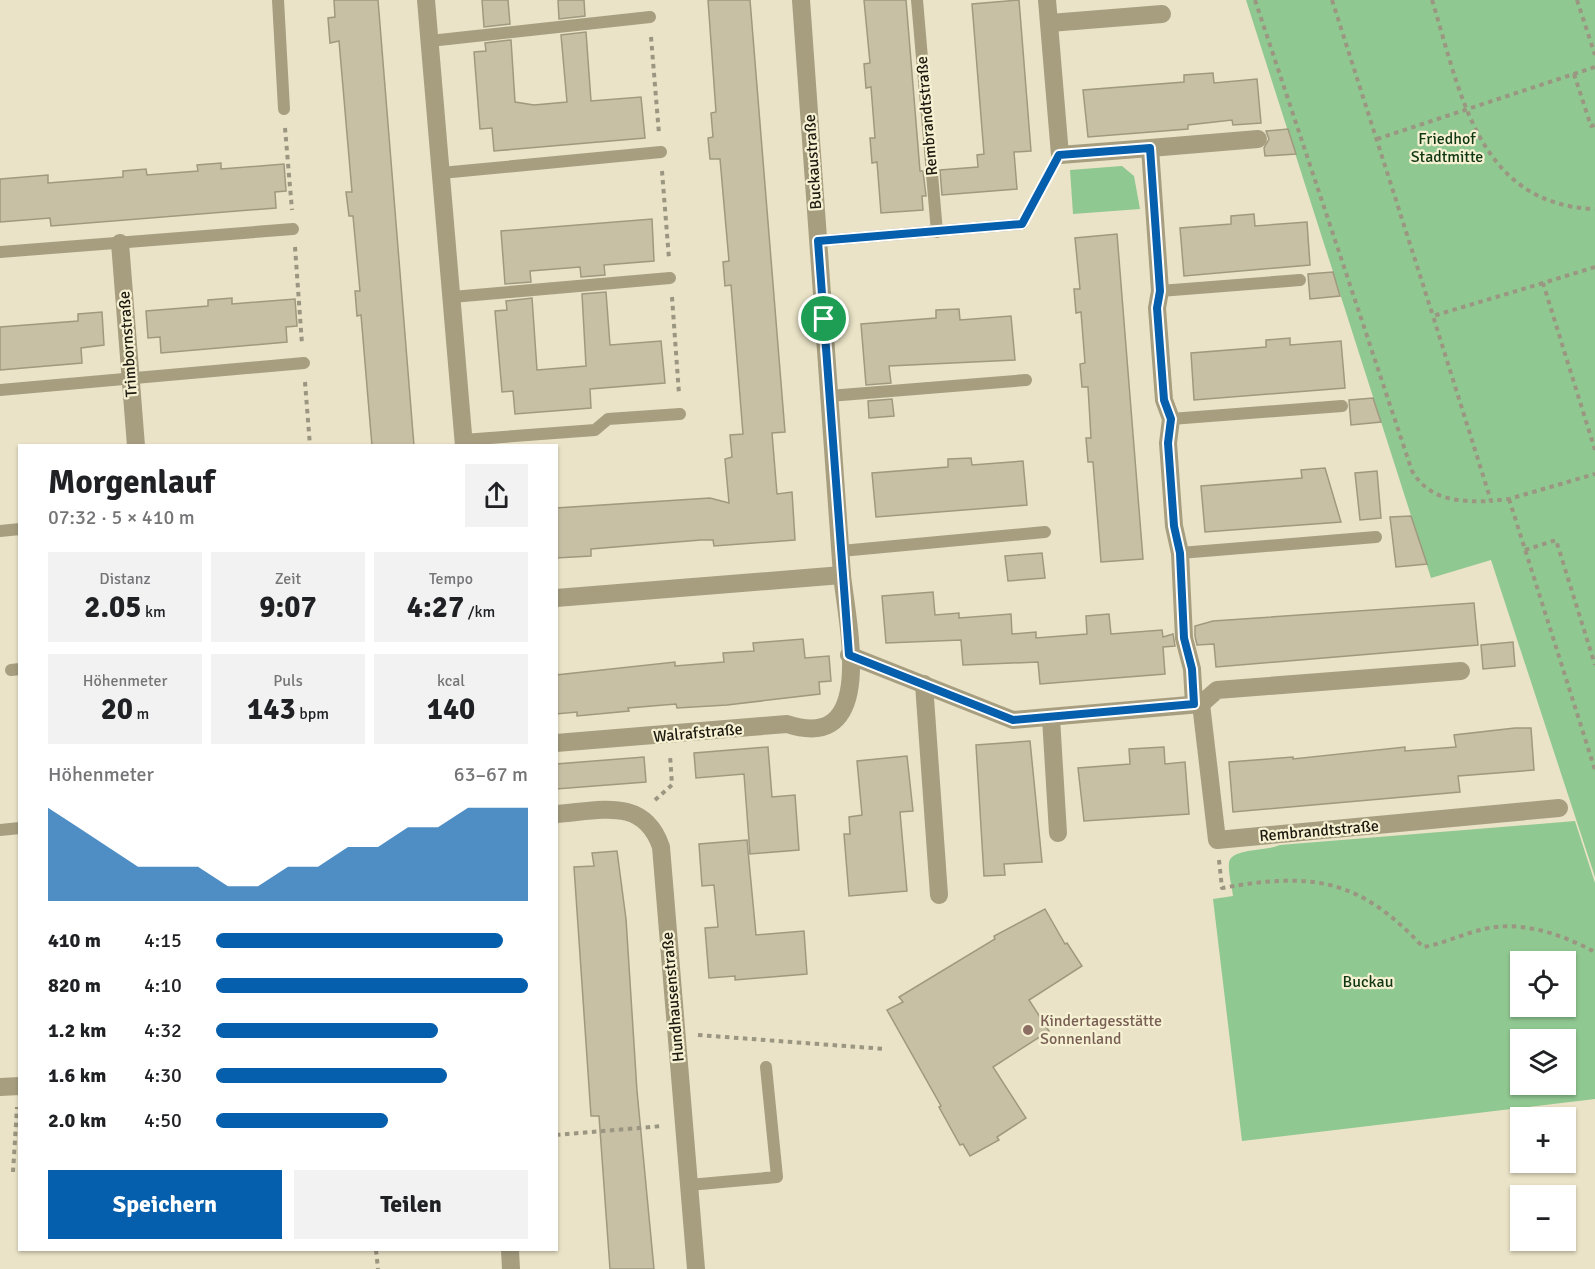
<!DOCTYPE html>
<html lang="de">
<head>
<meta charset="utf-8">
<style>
  :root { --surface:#fff; --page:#f2f2f2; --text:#202124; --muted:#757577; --accent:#065fac }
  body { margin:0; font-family:Signika,sans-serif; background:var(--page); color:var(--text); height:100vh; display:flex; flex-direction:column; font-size:22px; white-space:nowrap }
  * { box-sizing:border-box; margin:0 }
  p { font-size:20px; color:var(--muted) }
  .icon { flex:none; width:33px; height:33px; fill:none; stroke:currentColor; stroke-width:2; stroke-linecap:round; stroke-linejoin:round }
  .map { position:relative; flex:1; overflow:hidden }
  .side { position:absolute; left:18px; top:444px; width:540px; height:807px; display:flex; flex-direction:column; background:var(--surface); border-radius:0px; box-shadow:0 2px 4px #0004 }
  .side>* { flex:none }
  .controls { position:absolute; left:1510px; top:951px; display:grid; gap:12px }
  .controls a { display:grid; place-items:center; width:66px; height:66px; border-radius:0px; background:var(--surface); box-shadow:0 2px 4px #0004; font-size:30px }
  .pin { position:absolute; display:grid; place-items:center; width:51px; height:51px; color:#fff; margin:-26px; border:3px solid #fff; border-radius:50%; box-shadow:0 2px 6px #0007 }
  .round { display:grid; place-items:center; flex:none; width:63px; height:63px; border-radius:0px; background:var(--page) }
  .headline { display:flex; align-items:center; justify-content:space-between; height:102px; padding:0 30px }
  h1 { font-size:33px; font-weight:700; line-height:45px }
  .figures { display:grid; grid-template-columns:repeat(3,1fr); gap:9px; height:102px; padding:6px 30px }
  .figures div { display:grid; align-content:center; border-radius:0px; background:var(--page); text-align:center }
  .figures b { font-size:30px; font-weight:700 }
  .figures small { font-size:16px; font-weight:400 }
  .figures p { font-size:16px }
  .chart { height:168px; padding:12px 30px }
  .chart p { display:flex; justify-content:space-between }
  .chart svg { width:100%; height:108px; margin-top:6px; fill:var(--accent); opacity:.7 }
  .primary-button { display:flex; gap:12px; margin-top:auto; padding:12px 30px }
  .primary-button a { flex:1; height:69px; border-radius:0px; background:var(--accent); color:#fff; font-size:24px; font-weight:700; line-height:69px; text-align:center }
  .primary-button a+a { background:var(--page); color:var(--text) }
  ul { padding:0 30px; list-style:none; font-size:20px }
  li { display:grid; grid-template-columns:96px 72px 1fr; align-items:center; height:45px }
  li i { height:15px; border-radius:8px; background:var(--accent) }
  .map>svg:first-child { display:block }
  .green { fill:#90c891; fill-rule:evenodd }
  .building { fill:#c7c0a5; stroke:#9f997f; stroke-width:1.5 }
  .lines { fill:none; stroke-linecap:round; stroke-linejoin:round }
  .path { stroke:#9b9681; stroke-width:4; stroke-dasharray:4.5 4.5; stroke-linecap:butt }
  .lane { stroke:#a79e80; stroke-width:12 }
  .street { stroke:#a79e80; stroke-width:18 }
  .route-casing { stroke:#fff; stroke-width:12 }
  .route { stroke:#065fac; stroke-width:8 }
  .education-dot { fill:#8d6e63; stroke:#f7f1d4; stroke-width:2 }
  .labels { text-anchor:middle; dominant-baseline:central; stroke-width:4.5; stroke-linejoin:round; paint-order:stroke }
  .street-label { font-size:16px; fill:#1d1a10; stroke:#f7f1d4 }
  .park-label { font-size:16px; fill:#0e3712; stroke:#f7f1d4 }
  .education-label { font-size:16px; fill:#785e54; stroke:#f7f1d4; text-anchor:start }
</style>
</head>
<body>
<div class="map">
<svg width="1595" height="1269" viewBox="0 0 1595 1269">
  <rect width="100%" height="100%" fill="#eae3c7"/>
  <!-- green -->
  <g class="green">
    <polygon points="1246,0 1595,0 1595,877 1491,560 1431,578"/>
    <polygon points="1122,166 1134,176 1140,209 1073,214 1070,170"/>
    <path d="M 1575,821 L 1595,883 L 1595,1099 L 1242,1141 L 1213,899 L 1233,896 C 1232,886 1228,873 1229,863 C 1230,848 1268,851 1280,845 ZM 1521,962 L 1566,962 L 1566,1006 L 1521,1006 ZM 1521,1040 L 1566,1040 L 1566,1084 L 1521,1084 Z"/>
  </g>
  <!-- building -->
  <g class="building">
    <polygon points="334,0 378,0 414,446 372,446 361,315 357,316 355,291 360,291 353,216 349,216 346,192 352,192 339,41 330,43 328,18 335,17"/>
    <polygon points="482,0 508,0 510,24 484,27"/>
    <polygon points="558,0 584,0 585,16 559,19"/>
    <polygon points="708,0 750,0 785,432 772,433 777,494 792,492 795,540 714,546 713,540 701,540 591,549 591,556 556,558 556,508 710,498 729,503 725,459 732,457 730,435 743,434 731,285 725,286 723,262 729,261 720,159 710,159 708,138 713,137 711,113 716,112"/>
    <polygon points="864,0 906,0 920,171 923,171 926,196 922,196 923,210 881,213 877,162 872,163 870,138 875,138 871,87 866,88 864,64 870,63"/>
    <polygon points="1019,0 1031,151 1014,152 1017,189 942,195 940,170 978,167 977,155 984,154 972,4"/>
    <polygon points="586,32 591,101 641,97 645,138 494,151 492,128 480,129 474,52 486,51 485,43 511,40 515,102 534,105 567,102 561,35"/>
    <polygon points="1213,73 1214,83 1257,79 1261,123 1233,125 1232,120 1188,125 1188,129 1088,137 1083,90 1184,82 1184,75"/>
    <polygon points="1288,129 1296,154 1265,156 1264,148 1269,139 1266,131"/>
    <polygon points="221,163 221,169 284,164 286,191 275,192 276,208 51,226 50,218 0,222 0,179 48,175 48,183 123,177 123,171 146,169 147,175 198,171 197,165"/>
    <polygon points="1254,214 1255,226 1307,222 1310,265 1184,276 1180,228 1231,224 1231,216"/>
    <polygon points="652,219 654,261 604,265 605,275 581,277 580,267 530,271 531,282 505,284 501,231"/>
    <polygon points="1117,234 1143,559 1101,562 1093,462 1088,462 1086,438 1091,438 1088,387 1082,387 1080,364 1085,363 1081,312 1076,313 1074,289 1080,289 1075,238"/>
    <polygon points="1333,272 1340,296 1310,299 1308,274"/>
    <polygon points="606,292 610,345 661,341 665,383 590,389 591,408 515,414 513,391 502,392 495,311 507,310 506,301 532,298 537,370 586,366 582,294"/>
    <polygon points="232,298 232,304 295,299 297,326 286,327 287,342 161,353 160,337 148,338 146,311 208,306 208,300"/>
    <polygon points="959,309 960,320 1011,316 1015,360 889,366 891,383 866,385 861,324 936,318 936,310"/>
    <polygon points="102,312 104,345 81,348 82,363 0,370 0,327 78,321 78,314"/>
    <polygon points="1290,338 1290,345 1341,341 1345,388 1194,400 1191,353 1266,347 1266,340"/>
    <polygon points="1373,398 1381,422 1351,425 1349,400"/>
    <polygon points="892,399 894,416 869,418 868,401"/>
    <polygon points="971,458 972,465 1023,461 1027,505 876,517 872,473 948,467 948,459"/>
    <polygon points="1325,468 1341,522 1205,532 1201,486 1302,478 1301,470"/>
    <polygon points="1377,471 1381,518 1360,520 1355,473"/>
    <polygon points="1411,516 1427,564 1396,567 1390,517"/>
    <polygon points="1042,553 1045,578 1008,581 1005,556"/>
    <polygon points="933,592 935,615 959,613 959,618 1011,614 1012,634 1036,632 1036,638 1087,634 1086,616 1109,614 1111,634 1162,630 1163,637 1173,634 1175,646 1163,647 1165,674 1040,684 1038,662 963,665 961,640 886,643 882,596"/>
    <polygon points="1474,603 1478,645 1216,667 1214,644 1197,645 1195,636 1195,626 1213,621"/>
    <polygon points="803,639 805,658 829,656 831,681 819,682 820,694 727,705 677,708 676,704 628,708 629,711 577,716 577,712 556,714 556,675 675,662 675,666 724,662 723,653 754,651 753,643"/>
    <polygon points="1513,642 1515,666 1483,669 1481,645"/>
    <polygon points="1515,728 1531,728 1534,770 1458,776 1460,792 1233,812 1229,762 1293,757 1293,759 1405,747 1405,751 1456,747 1454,735"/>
    <polygon points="1030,741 1042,862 1004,864 1005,875 984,876 976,745"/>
    <polygon points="768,747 772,797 795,795 799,850 750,854 744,774 696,778 694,753"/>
    <polygon points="1164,747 1165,764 1185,762 1189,814 1084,821 1078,768 1130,764 1129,749"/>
    <polygon points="907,756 913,811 900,812 907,891 849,896 844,834 850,834 849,817 862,815 857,761"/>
    <polygon points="644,757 646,782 556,789 556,764"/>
    <polygon points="747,840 756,935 804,931 807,974 735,980 735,976 709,978 705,928 718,927 714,885 702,886 699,844"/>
    <polygon points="617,851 626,919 637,1091 654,1269 610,1269 599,1116 591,1116 574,867 594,866 592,853"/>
    <polygon points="1045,909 1065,944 1067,943 1082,966 1029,1000 1049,1031 993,1067 1026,1118 997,1137 999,1140 970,1156 963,1144 960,1145 939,1107 941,1106 887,1010 903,1002 899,997 995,939 994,936"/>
  </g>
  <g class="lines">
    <!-- path -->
    <g class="path">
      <path d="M 1255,0 L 1412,471 C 1430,501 1459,502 1491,501"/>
      <polyline points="1332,0 1433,316"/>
      <path d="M 1432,0 C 1460,90 1477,205 1595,209"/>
      <polyline points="1577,0 1595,55"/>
      <polyline points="651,37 659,134"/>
      <polyline points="1574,74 1591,126 1595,125"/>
      <polyline points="285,128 292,210"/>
      <polyline points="1377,139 1595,67"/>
      <polyline points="662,171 669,259"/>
      <polyline points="1031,207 1049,174"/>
      <polyline points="295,247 302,344"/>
      <polyline points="1595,267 1543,283 1595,450"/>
      <polyline points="1543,283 1433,316 1491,501 1509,499 1595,474"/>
      <polyline points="672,297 679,394"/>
      <polyline points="305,382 310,446"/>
      <polyline points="1509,499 1595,770"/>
      <polyline points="1525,550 1556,540 1595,665"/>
      <polyline points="655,800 672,785 670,755"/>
      <path d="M 1219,860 L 1222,888 C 1312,872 1359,878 1423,947 C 1442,944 1460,935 1480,930 C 1519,919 1561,934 1595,952"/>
      <polyline points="698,1035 885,1049"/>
      <polyline points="556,1135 662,1126"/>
      <polyline points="13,1172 17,1107"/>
      <polyline points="376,1250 378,1269"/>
    </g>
    <!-- lane -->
    <g class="lane">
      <polyline points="278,0 284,109"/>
      <polyline points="917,0 937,232"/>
      <polyline points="430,41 650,17"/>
      <polyline points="441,173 661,152"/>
      <polyline points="818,241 1022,224"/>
      <polyline points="0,252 293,229"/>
      <polyline points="1160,291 1300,280"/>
      <polyline points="452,297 670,278"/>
      <polyline points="0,390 304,363"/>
      <polyline points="829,396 1026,380"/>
      <polyline points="1171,419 1342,406"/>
      <polyline points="463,440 595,430 608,419 680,414"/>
      <polyline points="0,531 20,529"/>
      <polyline points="841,551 1045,532"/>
      <polyline points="1180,553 1376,537"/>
      <polyline points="11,670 20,669"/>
      <polyline points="0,830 20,828"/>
      <polyline points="689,1185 777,1177 766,1067"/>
    </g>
    <!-- street -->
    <g class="street">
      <polyline points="426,0 464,446"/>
      <polyline points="1047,0 1060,155 1150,148 1160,291 1157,308 1164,400 1171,419 1168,443 1174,526 1180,553 1184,638 1192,669 1194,704"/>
      <polyline points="1050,23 1162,14"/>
      <polyline points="1150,148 1258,139"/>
      <polyline points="120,243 136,446"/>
      <polyline points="556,598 842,575 801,0"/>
      <polyline points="849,655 1013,720 1201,704 1217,690 1461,671"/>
      <polyline points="924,684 939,895"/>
      <polyline points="1201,704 1217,840 1559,808"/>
      <polyline points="1051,718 1058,833"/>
      <path d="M 556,743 L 787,724 C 878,754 847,624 842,575"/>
      <path d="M 556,814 C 599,811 644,796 661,847 L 696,1269"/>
      <polyline points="0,1087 20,1086"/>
      <polyline points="510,1250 511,1269"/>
    </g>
  </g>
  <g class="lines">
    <defs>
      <polygon id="route" points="1150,148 1160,291 1157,308 1164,400 1171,419 1168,443 1174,526 1180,553 1184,638 1192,669 1194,704 1013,720 849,655 818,241 1022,224 1059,155"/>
    </defs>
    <!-- route casing -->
    <use href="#route" class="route-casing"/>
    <!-- route -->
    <use href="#route" class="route"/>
  </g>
  <!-- markers -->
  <circle class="education-dot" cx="1028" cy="1030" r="6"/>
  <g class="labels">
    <!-- street labels -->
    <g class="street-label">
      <text transform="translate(927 116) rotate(-95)">Rembrandtstraße</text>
      <text transform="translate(813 162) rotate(-94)">Buckaustraße</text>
      <text transform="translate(128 344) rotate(-94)">Trimbornstraße</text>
      <text transform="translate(698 733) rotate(-5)">Walrafstraße</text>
      <text transform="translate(1319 831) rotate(-5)">Rembrandtstraße</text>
      <text transform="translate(673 997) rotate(-95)">Hundhausenstraße</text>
    </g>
    <!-- park labels -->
    <g class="park-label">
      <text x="1447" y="139">Friedhof<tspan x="1447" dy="18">Stadtmitte</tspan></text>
      <text x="1368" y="982">Buckau</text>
    </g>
    <!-- education labels -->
    <g class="education-label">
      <text x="1040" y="1021">Kindertagesstätte<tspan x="1040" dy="18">Sonnenland</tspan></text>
    </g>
  </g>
</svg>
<div class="controls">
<a><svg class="icon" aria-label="locate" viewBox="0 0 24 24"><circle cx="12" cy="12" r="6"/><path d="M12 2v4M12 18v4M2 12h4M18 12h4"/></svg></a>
<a><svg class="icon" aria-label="layers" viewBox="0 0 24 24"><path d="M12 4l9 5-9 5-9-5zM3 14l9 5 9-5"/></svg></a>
<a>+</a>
<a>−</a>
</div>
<div class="pin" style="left:824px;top:319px;background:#1e9e55"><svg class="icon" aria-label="arrive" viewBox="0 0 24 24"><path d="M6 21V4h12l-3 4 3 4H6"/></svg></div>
<section class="side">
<div class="headline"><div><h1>Morgenlauf</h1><p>07:32 · 5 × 410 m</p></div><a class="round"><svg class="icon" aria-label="share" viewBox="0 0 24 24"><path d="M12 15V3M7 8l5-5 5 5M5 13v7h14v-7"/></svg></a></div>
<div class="figures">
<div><p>Distanz</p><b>2.05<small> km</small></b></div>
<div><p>Zeit</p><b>9:07</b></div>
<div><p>Tempo</p><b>4:27<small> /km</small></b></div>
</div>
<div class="figures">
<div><p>Höhenmeter</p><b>20<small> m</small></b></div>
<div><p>Puls</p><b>143<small> bpm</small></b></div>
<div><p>kcal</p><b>140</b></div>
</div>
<div class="chart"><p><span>Höhenmeter</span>63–67 m</p>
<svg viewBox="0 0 160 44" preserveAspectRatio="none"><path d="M0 44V6L10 14L20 22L30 30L40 30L50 30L60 38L70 38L80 30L90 30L100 22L110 22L120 14L130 14L140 6L150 6L160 6V44z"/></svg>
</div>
<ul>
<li><b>410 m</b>4:15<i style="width:92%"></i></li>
<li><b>820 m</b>4:10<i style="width:100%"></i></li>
<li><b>1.2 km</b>4:32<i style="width:71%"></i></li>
<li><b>1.6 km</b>4:30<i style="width:74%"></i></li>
<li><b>2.0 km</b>4:50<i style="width:55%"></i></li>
</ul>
<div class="primary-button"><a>Speichern</a><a>Teilen</a></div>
</section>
</div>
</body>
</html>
